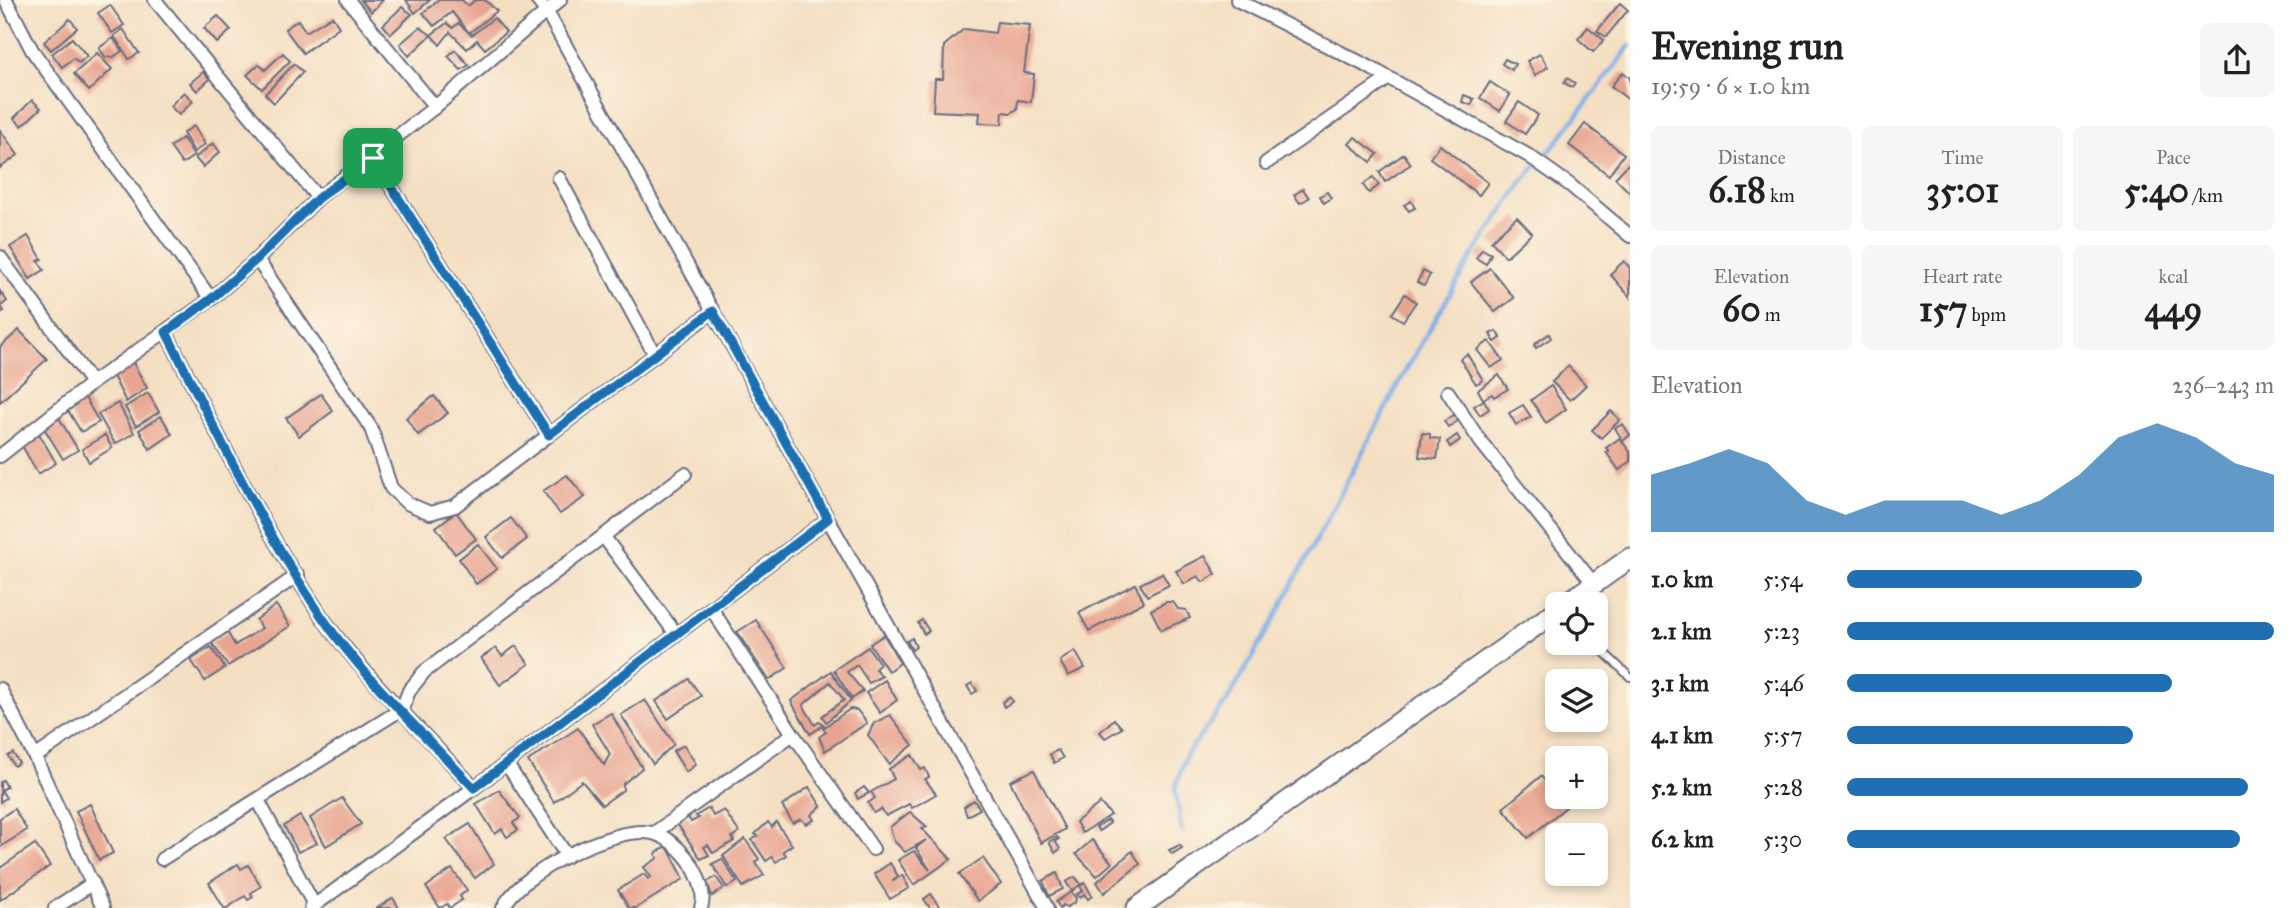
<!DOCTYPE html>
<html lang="en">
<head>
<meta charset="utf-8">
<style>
  :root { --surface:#fff; --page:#f6f6f6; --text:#222; --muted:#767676; --accent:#1f6fb2 }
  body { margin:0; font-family:"IM FELL Great Primer",serif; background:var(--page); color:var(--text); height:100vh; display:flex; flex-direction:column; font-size:26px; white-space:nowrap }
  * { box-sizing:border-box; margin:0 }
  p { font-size:23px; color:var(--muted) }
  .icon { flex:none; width:38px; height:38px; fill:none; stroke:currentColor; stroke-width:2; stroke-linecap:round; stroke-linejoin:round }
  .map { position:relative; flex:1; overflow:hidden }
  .sheet { display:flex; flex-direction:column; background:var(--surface); width:665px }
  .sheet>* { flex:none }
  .controls { position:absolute; left:1545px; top:592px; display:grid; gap:14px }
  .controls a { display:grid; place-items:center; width:63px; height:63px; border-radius:10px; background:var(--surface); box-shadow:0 4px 10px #0003; font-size:35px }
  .pin { position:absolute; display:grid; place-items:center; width:60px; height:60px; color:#fff; margin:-30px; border-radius:14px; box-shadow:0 4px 10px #0006 }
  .round { display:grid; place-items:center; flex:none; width:74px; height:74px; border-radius:10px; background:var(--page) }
  .headline { display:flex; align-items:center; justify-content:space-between; height:119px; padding:0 21px }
  h1 { font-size:38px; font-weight:800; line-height:52px }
  .figures { display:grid; grid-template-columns:repeat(3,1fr); gap:10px; height:119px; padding:7px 21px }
  .figures div { display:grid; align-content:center; border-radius:10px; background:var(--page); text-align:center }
  .figures b { font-size:35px; font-weight:800 }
  .figures small { font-size:19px; font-weight:400 }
  .figures p { font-size:19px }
  .chart { height:196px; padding:14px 21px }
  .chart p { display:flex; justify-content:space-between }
  .chart svg { width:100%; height:126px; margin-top:7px; fill:var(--accent); opacity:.7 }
  ul { padding:0 21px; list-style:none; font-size:23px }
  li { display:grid; grid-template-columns:112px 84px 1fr; align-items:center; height:52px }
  li i { height:18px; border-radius:9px; background:var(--accent) }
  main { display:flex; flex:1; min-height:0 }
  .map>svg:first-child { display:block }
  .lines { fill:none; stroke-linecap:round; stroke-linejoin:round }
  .stream { stroke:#7eafe9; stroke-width:4.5 }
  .building { fill:#e8a490 }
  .lane-casing { stroke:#676d81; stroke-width:10 }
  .street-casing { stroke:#676d81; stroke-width:16 }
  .primary-casing { stroke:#676d81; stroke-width:23 }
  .lane { stroke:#fff; stroke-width:6 }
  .street { stroke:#fff; stroke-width:12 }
  .primary { stroke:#fff; stroke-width:19 }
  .route-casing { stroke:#fff; stroke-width:14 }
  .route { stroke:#1f6fb2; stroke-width:9 }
</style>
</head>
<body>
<main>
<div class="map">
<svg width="1630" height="908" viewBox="0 0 1630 908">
  <rect width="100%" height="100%" fill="#fcf5e5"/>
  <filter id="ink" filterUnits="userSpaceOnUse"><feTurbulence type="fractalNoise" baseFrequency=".0143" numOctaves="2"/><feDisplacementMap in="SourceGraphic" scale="14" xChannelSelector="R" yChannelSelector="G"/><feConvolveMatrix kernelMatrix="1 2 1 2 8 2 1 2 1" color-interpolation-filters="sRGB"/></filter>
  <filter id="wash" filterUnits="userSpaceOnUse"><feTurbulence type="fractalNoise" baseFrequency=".00686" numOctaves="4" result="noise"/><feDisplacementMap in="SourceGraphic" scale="28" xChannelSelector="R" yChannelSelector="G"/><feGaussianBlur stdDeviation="1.57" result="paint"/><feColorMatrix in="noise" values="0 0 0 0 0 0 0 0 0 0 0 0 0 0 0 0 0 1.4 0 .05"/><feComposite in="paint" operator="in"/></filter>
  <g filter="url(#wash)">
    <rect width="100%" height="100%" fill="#f4dfc2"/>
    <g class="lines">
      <!-- stream -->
      <polyline class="stream" points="1182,831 1175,789 1186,755 1227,701 1276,616 1407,368 1471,258 1525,178 1554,146 1630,46"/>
    </g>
    <g id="blocks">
      <!-- building -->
      <g class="building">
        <polygon points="361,0 383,0 371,12"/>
        <polygon points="406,0 430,0 415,13"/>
        <polygon points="438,0 462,0 468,6 475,0 485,0 497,11 469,33 452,12 434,26 423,13"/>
        <polygon points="1620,3 1628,10 1606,37 1597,31"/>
        <polygon points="110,5 124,25 112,33 98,13"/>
        <polygon points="402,7 412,14 391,34 383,25"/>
        <polygon points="218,16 231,30 217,43 204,28"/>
        <polygon points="332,16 339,27 303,53 285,29 298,20 306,32"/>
        <polygon points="494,18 506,32 485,49 477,40 467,49 450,32 440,45 431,35 447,23 453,28 458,23 472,35"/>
        <polygon points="70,19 77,28 51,50 44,42"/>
        <polygon points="997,22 1030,25 1024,73 1034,74 1031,102 1018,100 1017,109 1011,113 1003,112 1002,124 979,123 980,113 933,111 935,79 943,79 944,46 964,29 995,33"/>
        <polygon points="420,27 431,35 409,56 400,44"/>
        <polygon points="1588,27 1604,40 1593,52 1578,39"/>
        <polygon points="123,29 139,53 129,59 114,36"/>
        <polygon points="72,38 87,56 79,63 74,58 62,67 52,54"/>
        <polygon points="113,38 122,51 112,58 110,56 106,58 99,48"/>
        <polygon points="455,50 469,65 461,70 448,56"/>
        <polygon points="97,53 112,69 89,91 74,74"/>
        <polygon points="283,53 290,61 262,89 247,75 259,64 265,70"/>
        <polygon points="1540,54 1548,67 1535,75 1527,61"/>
        <polygon points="1505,59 1515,64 1512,70 1502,64"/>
        <polygon points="294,64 303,72 274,103 265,94"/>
        <polygon points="203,72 210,79 197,91 190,83"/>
        <polygon points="1623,72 1630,78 1630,101 1611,86"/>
        <polygon points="1567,78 1575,83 1572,87 1564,83"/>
        <polygon points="1490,82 1510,95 1500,111 1480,98"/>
        <polygon points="184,92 193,101 179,115 170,106"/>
        <polygon points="1464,95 1474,99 1471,105 1462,102"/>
        <polygon points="32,100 41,108 22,126 14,118"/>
        <polygon points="1519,102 1538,115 1525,134 1506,121"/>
        <polygon points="1585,124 1624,154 1609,175 1569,145"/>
        <polygon points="194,126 205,144 194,152 183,133"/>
        <polygon points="0,130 18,155 0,168"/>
        <polygon points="1355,137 1378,154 1371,162 1349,144"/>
        <polygon points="183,138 194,156 182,164 170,147"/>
        <polygon points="213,143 220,152 203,167 195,158"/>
        <polygon points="1440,145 1488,183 1479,195 1430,158"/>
        <polygon points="1404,154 1411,164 1385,182 1379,172"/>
        <polygon points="1630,162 1630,193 1615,178"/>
        <polygon points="1373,177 1379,185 1369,193 1363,185"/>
        <polygon points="1303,189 1309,198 1300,203 1294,195"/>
        <polygon points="1327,192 1331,198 1324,203 1320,196"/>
        <polygon points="1411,201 1415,208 1409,211 1404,205"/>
        <polygon points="1517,217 1532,233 1506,257 1491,241"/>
        <polygon points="28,236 42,259 38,261 44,270 30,279 10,247"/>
        <polygon points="1482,249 1491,254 1486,264 1476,258"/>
        <polygon points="1624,261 1630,268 1630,297 1610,274"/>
        <polygon points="1490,268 1514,298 1495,312 1471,282"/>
        <polygon points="1423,271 1430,275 1424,286 1417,282"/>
        <polygon points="0,291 7,301 1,306 4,311 0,313"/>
        <polygon points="1405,294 1416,302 1403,321 1392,314"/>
        <polygon points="19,330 47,359 0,402 0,347"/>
        <polygon points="1496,331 1501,338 1495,342 1490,334"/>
        <polygon points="1549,334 1551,338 1536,348 1534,345 1537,342"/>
        <polygon points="1489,341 1503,360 1491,368 1477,350"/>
        <polygon points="1467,354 1483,380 1476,384 1460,359"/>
        <polygon points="132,361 147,388 126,402 112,374"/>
        <polygon points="1568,366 1586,385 1570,400 1552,382"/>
        <polygon points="1499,375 1508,389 1494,397 1492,394 1483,399 1478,390"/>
        <polygon points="1551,386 1566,409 1546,423 1531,400"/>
        <polygon points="148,393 159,412 136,426 125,407"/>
        <polygon points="321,394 333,411 299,436 286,418"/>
        <polygon points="84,396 99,422 81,432 66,407"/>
        <polygon points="434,396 448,413 418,435 406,418"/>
        <polygon points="1484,400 1489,409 1480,415 1474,406"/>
        <polygon points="118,403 134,433 115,444 98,414"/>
        <polygon points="1523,405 1531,417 1516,425 1509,413"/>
        <polygon points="1611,411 1620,420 1601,438 1592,430"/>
        <polygon points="1454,415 1458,421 1448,427 1444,421"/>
        <polygon points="161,416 172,434 150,449 139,430"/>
        <polygon points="59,418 78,450 63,459 44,428"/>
        <polygon points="1623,424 1630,435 1623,441 1615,428"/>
        <polygon points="38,432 56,463 38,474 20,442"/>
        <polygon points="1422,433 1430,434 1430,438 1440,439 1437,459 1419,457"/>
        <polygon points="105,435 112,448 89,462 82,449"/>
        <polygon points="1457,435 1460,440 1450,447 1447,442"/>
        <polygon points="1620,438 1630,452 1630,462 1619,470 1606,452 1609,451 1606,448"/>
        <polygon points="567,475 585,497 560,514 543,491"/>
        <polygon points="456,512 476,539 455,554 436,527"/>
        <polygon points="511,518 527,539 502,558 486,537"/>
        <polygon points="478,544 497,569 476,584 459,559"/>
        <polygon points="1205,556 1216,574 1203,582 1198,576 1184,584 1176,571"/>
        <polygon points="1162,573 1169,585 1147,596 1140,584"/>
        <polygon points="1135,584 1144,602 1089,631 1079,613"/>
        <polygon points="1166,602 1173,602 1178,609 1186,610 1190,618 1161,630 1151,610"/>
        <polygon points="276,605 290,626 228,666 211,642 227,632 235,645 262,628 256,620"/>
        <polygon points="756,620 787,668 769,680 737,632"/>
        <polygon points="922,620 929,631 924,634 918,623"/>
        <polygon points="884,635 900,663 888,671 870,644"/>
        <polygon points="912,638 916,647 912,650 907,641"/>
        <polygon points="516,646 529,664 500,685 481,658 496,648 502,656"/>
        <polygon points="211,647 225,668 205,681 191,660"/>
        <polygon points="868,647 880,664 875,669 882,676 869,683 857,665 847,672 863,691 852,699 834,670"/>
        <polygon points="1075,651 1085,668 1068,676 1060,661"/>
        <polygon points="831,671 851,701 826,722 822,716 844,700 830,682 803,705 815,725 820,721 824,725 810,734 791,701"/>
        <polygon points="689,679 701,696 668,719 656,701"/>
        <polygon points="885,680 897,700 880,713 866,693"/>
        <polygon points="972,683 977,691 972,694 967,686"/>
        <polygon points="1009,697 1013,701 1004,707 1002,702"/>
        <polygon points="645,700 674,744 653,764 621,715"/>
        <polygon points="850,709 857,710 867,723 825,751 819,737 826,732 823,728"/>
        <polygon points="611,713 642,768 623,784 623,790 602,805 582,781 554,802 528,761 578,728 604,765 610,754 592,724"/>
        <polygon points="890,715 913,745 889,764 868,735 874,723"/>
        <polygon points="1114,719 1122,728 1105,738 1100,732"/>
        <polygon points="684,745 696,764 686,772 673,751"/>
        <polygon points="1058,750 1063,758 1054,763 1050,754"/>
        <polygon points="13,753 19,763 14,766 8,756"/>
        <polygon points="912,755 921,770 925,768 929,777 925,779 936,794 912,808 909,804 886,816 881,809 874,813 868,803 875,798 871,792 894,779 889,769"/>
        <polygon points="1034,770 1065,829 1041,843 1010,781"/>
        <polygon points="1541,776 1566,807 1528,838 1503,808"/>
        <polygon points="3,780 7,787 1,790 6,798 0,802 0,782"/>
        <polygon points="809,787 821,806 811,815 814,820 806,824 801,819 793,823 782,806"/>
        <polygon points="864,787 869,793 858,799 855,793"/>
        <polygon points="499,790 520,818 513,823 518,830 507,837 502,829 495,834 476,804"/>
        <polygon points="342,798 361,824 326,846 310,818"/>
        <polygon points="974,800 980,809 967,816 964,807"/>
        <polygon points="1100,803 1111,815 1082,833 1076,822"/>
        <polygon points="90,804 113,853 99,860 76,811"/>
        <polygon points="709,808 713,816 724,810 739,832 732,837 734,841 713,853 708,845 704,847 709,855 701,859 676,822 687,815 691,822 699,818 696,816"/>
        <polygon points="14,809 27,830 0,847 0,818"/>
        <polygon points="910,812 927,827 922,829 951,859 914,885 898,860 914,851 930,870 916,848 926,840 905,852 894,841 890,827"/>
        <polygon points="300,816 317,843 298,852 284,826"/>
        <polygon points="1108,820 1110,823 1099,831 1096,827"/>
        <polygon points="768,822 772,827 776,822 792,845 783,851 786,855 776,862 772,857 766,861 752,840 758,836 755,834"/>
        <polygon points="470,824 494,864 475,878 446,839"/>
        <polygon points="1057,837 1059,839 1055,841 1060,849 1055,853 1049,842"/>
        <polygon points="745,839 759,859 755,862 764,875 743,887 723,856"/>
        <polygon points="1092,840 1112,863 1097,876 1076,854"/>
        <polygon points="35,844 50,866 0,900 0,868"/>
        <polygon points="1180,845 1182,848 1172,854 1169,850"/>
        <polygon points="667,846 684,879 636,908 629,908 618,890 644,874 648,879 651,877 644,867 658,858 655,854"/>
        <polygon points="1132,851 1140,864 1104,893 1097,882"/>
        <polygon points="983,858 1001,884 978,901 959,874"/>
        <polygon points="722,859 737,882 727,888 712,864"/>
        <polygon points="890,863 898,876 892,882 902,875 909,888 890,899 874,874"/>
        <polygon points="238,864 241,869 248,865 261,886 251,893 253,897 248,900 245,896 227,908 224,908 209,883"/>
        <polygon points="452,869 467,890 460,896 462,900 450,908 447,904 440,908 426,887"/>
        <polygon points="1057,873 1063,889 1049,896 1043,881"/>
        <polygon points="716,877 724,888 712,896 707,882"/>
        <polygon points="1075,877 1081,884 1072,891 1066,882"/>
        <polygon points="1085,883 1092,896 1088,899 1084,894 1080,898 1077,894 1083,891 1080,886"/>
        <polygon points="1071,892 1076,898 1075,902 1067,907 1063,905 1060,908 1056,902"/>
        <polygon points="931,894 940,908 930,908 924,899"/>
        <polygon points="393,898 399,908 377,908"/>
      </g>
    </g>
  </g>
  <g filter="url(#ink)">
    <use href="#blocks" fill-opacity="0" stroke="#676d81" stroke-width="2"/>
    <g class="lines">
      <defs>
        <polyline id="lane" points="1593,642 1630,677"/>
        <g id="street">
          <polyline points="6,0 32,50 211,299"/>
          <polyline points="155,0 318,198"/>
          <polyline points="348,0 435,107"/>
          <polyline points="537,0 547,12 828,519 1047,908"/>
          <polyline points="1237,0 1369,67 1529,156 1570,185 1630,236"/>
          <polyline points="373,158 549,435"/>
          <polyline points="1266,163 1389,78"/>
          <polyline points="559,178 655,355"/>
          <polyline points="0,257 92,383"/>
          <polyline points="257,259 371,428 391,488 407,503 430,513 455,506 713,311"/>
          <path d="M 166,332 C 215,429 262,527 322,617 C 363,676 425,734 474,788"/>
          <polyline points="1448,392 1480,441 1594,584"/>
          <polyline points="0,456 92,383 211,299 257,259 318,198 435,107 560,0"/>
          <polyline points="604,537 676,634"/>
          <polyline points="711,608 793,734 873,849"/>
          <polyline points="0,689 35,757 103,908"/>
          <polyline points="35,757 298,575"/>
          <polyline points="506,763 567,856"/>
          <polyline points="258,800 314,905"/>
          <polyline points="654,833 793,734"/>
          <polyline points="162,859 402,709 409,691 424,672 685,474"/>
          <polyline points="55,908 93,883"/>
          <polyline points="311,908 474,788 828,519"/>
          <path d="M 503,908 C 519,873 614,825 652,833 C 667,836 681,850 690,862 C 698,875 706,893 701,908"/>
        </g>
        <g id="primary">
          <polyline points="1566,604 1630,558"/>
          <polyline points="1137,908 1558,610"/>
        </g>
      </defs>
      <!-- lane casing -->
      <use href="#lane" class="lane-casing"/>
      <!-- street casing -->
      <use href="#street" class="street-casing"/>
      <!-- primary casing -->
      <use href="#primary" class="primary-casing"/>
      <!-- lane -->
      <use href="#lane" class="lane"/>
      <!-- street -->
      <use href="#street" class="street"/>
      <!-- primary -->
      <use href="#primary" class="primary"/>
    </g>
  </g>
  <g class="lines" filter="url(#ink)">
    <defs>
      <path id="route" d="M 373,158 L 549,435 L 713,311 L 828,519 L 474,788 C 424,734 363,677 322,617 C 262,527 215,429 166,332 L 211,299 L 257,259 L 318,198 Z"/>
    </defs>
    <!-- route casing -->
    <use href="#route" class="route-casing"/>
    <!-- route -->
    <use href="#route" class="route"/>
  </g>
</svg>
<div class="controls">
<a><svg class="icon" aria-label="locate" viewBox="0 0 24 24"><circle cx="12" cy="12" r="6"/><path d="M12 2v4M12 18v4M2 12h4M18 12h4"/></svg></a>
<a><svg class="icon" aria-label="layers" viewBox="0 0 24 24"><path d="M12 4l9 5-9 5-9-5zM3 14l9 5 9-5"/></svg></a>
<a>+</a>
<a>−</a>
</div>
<div class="pin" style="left:373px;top:158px;background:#1e9e55"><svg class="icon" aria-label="arrive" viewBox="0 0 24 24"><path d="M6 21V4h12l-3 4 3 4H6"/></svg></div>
</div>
<section class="sheet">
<div class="headline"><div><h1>Evening run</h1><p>19:59 · 6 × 1.0 km</p></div><a class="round"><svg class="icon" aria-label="share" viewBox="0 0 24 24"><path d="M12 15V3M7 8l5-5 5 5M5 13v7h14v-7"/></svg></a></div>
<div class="figures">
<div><p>Distance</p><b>6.18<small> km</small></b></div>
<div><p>Time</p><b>35:01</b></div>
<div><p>Pace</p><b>5:40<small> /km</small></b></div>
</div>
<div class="figures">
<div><p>Elevation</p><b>60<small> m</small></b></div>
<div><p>Heart rate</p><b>157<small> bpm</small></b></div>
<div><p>kcal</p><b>449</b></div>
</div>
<div class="chart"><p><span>Elevation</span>236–243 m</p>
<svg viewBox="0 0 160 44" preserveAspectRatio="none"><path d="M0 44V24L10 20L20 15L30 20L40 33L50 38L60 33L70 33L80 33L90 38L100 33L110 24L120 11L130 6L140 11L150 20L160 24V44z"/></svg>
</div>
<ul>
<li><b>1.0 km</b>5:54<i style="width:69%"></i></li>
<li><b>2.1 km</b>5:23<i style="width:100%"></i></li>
<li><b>3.1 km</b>5:46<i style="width:76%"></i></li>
<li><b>4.1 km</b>5:57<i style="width:67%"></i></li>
<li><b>5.2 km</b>5:28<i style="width:94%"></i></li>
<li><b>6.2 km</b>5:30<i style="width:92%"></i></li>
</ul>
</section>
</main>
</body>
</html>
